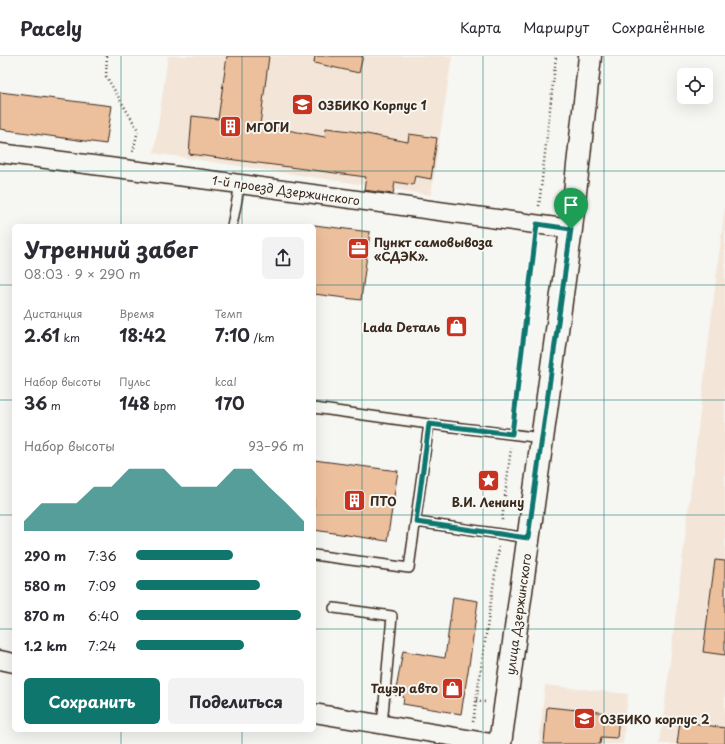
<!DOCTYPE html>
<html lang="ru">
<head>
<meta charset="utf-8">
<style>
  :root { --surface:#fff; --page:#f2f2f3; --text:#2b2b33; --muted:#7c7c81; --line:#e1e1e2; --accent:#0f766e }
  body { margin:0; font-family:"Playpen Sans",sans-serif; background:var(--page); color:var(--text); height:100vh; display:flex; flex-direction:column; font-size:15px; white-space:nowrap }
  * { box-sizing:border-box; margin:0 }
  p { font-size:13px; color:var(--muted) }
  .icon { flex:none; width:22px; height:22px; fill:none; stroke:currentColor; stroke-width:2; stroke-linecap:round; stroke-linejoin:round }
  .map { position:relative; flex:1; overflow:hidden }
  .details { position:absolute; left:12px; top:168px; width:304px; height:508px; display:flex; flex-direction:column; background:var(--surface); border-radius:6px; box-shadow:0 4px 16px #0002 }
  .details>* { flex:none }
  .tools { position:absolute; left:677px; top:12px; display:grid; gap:8px }
  .tools a { display:grid; place-items:center; width:36px; height:36px; border-radius:6px; background:var(--surface); box-shadow:0 4px 16px #0002; font-size:20px }
  .pin { position:absolute; display:grid; place-items:center; width:34px; height:34px; color:#fff; margin:-41px -17px; border-radius:50% 50% 50% 0; rotate:-45deg; box-shadow:0 0 4px #0007 }
  .pin .icon { rotate:45deg }
  .round { display:grid; place-items:center; flex:none; width:42px; height:42px; border-radius:6px; background:var(--page) }
  .overview { display:flex; align-items:center; justify-content:space-between; height:68px; padding:0 12px }
  h1 { font-size:22px; font-weight:700; line-height:30px }
  .metrics { display:grid; grid-template-columns:repeat(3,1fr); gap:6px; height:68px; padding:4px 12px }
  .metrics div { display:grid; align-content:center }
  .metrics b { font-size:17px; font-weight:700 }
  .metrics small { font-size:11px; font-weight:400 }
  .metrics p { font-size:11px }
  .chart { height:112px; padding:8px 12px }
  .chart p { display:flex; justify-content:space-between }
  .chart svg { width:100%; height:72px; margin-top:4px; fill:var(--accent); opacity:.7 }
  .primary-button { display:flex; gap:8px; margin-top:auto; padding:8px 12px }
  .primary-button a { flex:1; height:46px; border-radius:6px; background:var(--accent); color:#fff; font-size:16px; font-weight:700; line-height:46px; text-align:center }
  .primary-button a+a { background:var(--page); color:var(--text) }
  ul { padding:0 12px; list-style:none; font-size:13px }
  li { display:grid; grid-template-columns:64px 48px 1fr; align-items:center; height:30px }
  li i { height:10px; border-radius:5px; background:var(--accent) }
  header { display:flex; align-items:center; gap:24px; box-sizing:border-box; height:56px; padding:0 20px; background:var(--surface); border-bottom:1px solid var(--line) }
  header strong { font-size:19px }
  nav { display:flex; gap:22px; margin-inline-start:auto; font-size:14px }
  .map>svg:first-child { display:block }
  .built { fill:#f3e6d8 }
  .building { fill:#edc09d; stroke:#3b2a1e }
  .lines { fill:none; stroke-linecap:round; stroke-linejoin:round }
  .service-casing { stroke:#3b2a1e; stroke-width:12 }
  .minor-casing { stroke:#3b2a1e; stroke-width:21 }
  .secondary-casing { stroke:#3b2a1e; stroke-width:25 }
  .path { stroke:#3b2a1e; stroke-width:2.5; stroke-dasharray:1 3; stroke-linecap:butt }
  .service { stroke:#f6f6f2; stroke-width:9 }
  .minor { stroke:#f6f6f2; stroke-width:18 }
  .secondary { stroke:#f6f6f2; stroke-width:22 }
  .route-casing { stroke:#fff; stroke-width:8 }
  .route { stroke:#0f766e; stroke-width:5 }
  .grid { fill:none; stroke:#0f766e; stroke-width:1; stroke-opacity:0.55 }
  .labels { text-anchor:middle; dominant-baseline:central; stroke-width:4; stroke-linejoin:round; paint-order:stroke }
  .poi-label { font-size:12px; font-weight:bold; fill:#3b2a1e; stroke:#f6f6f2; text-anchor:start }
  .street-label { font-size:12px; fill:#3b2a1e; stroke:#f6f6f2 }
</style>
</head>
<body>
<header>
<strong>Pacely</strong>
<nav><a>Карта</a><a>Маршрут</a><a>Сохранённые</a></nav>
</header>
<div class="map">
<svg width="725" height="688" viewBox="0 0 725 688">
  <rect width="100%" height="100%" fill="#f6f6f2"/>
  <filter id="ink" filterUnits="userSpaceOnUse"><feTurbulence type="fractalNoise" baseFrequency=".025" numOctaves="2"/><feDisplacementMap in="SourceGraphic" scale="8" xChannelSelector="R" yChannelSelector="G"/><feConvolveMatrix kernelMatrix="1 2 1 2 8 2 1 2 1" color-interpolation-filters="sRGB"/></filter>
  <g filter="url(#ink)">
    <!-- built -->
    <g class="built">
      <polygon points="168,0 452,0 431,139 154,97"/>
      <polygon points="725,149 725,688 660,688"/>
      <polygon points="545,629 628,638 623,688 539,688"/>
    </g>
    <!-- building -->
    <g class="building">
      <polygon points="227,0 269,0 260,69 325,81 326,72 351,75 408,86 409,78 437,82 431,123 415,120 413,129 395,126 393,138 364,134 366,121 189,98 192,60 218,63"/>
      <polygon points="315,0 363,0 359,17 314,7"/>
      <polygon points="0,36 112,50 106,88 0,73"/>
      <polygon points="314,169 370,176 361,244 314,238"/>
      <polygon points="314,404 398,415 387,485 314,474"/>
      <polygon points="715,504 725,505 725,599 703,596"/>
      <polygon points="453,541 478,545 470,603 461,658 403,648 404,641 395,639 403,595 445,602"/>
      <polygon points="547,651 619,658 617,682 601,681 600,688 544,688"/>
      <polygon points="680,665 725,672 725,688 677,688"/>
    </g>
    <g class="lines">
      <defs>
        <g id="service">
          <polyline points="232,170 240,128"/>
          <polyline points="314,352 429,368 409,512 314,499"/>
          <polyline points="429,368 542,382"/>
          <polyline points="416,466 529,482"/>
          <polyline points="334,552 392,560 382,669"/>
        </g>
        <g id="minor">
          <polyline points="0,97 240,128 571,173"/>
          <polyline points="0,604 14,607"/>
          <polyline points="314,657 497,688"/>
        </g>
        <polyline id="secondary" points="500,688 571,173 590,0"/>
      </defs>
      <!-- service casing -->
      <use href="#service" class="service-casing"/>
      <!-- minor casing -->
      <use href="#minor" class="minor-casing"/>
      <!-- secondary casing -->
      <use href="#secondary" class="secondary-casing"/>
      <!-- path -->
      <g class="path">
        <polyline points="107,0 106,20 138,74 133,96"/>
        <polyline points="539,150 556,0"/>
        <polyline points="514,365 535,187"/>
        <polyline points="502,464 511,392"/>
        <polyline points="476,644 485,646"/>
        <polyline points="473,666 499,491"/>
      </g>
      <!-- service -->
      <use href="#service" class="service"/>
      <!-- minor -->
      <use href="#minor" class="minor"/>
      <!-- secondary -->
      <use href="#secondary" class="secondary"/>
    </g>
  </g>
  <g class="lines" filter="url(#ink)">
    <defs>
      <polygon id="route" points="537,168 571,173 528,482 416,466 429,368 512,378"/>
    </defs>
    <!-- route casing -->
    <use href="#route" class="route-casing"/>
    <!-- route -->
    <use href="#route" class="route"/>
  </g>
  <!-- grid -->
  <path class="grid" d="M 121,0 L 121,170M 242,0 L 242,170M 362,0 L 362,688M 483,0 L 483,688M 604,0 L 604,688M 0,115 L 725,115M 0,229 L 14,229M 314,229 L 725,229M 0,344 L 14,344M 314,344 L 725,344M 0,459 L 14,459M 314,459 L 725,459M 0,573 L 14,573M 314,573 L 725,573M 121,674 L 121,688M 242,674 L 242,688"/>
  <!-- icons -->
  <defs>
    <symbol id="university-square" viewBox="-11 -11 22 22"><rect x="-9" y="-9" width="18" height="18" rx="4" fill="#c8321e" stroke="#f6f6f2"/><path d="M0-5L7-2L0 1L-7-2ZM-4 1L0 2.5L4 1V4Q0 6-4 4Z" fill="#fff"/></symbol>
    <symbol id="building-square" viewBox="-11 -11 22 22"><rect x="-9" y="-9" width="18" height="18" rx="4" fill="#c8321e" stroke="#f6f6f2"/><path d="M-4-6H4V6H1V3H-1V6H-4ZM-2.5-4.3h1.7v1.8h-1.7ZM.8-4.3h1.7v1.8H.8ZM-2.5-1h1.7V.8h-1.7ZM.8-1h1.7V.8H.8Z" fill="#fff"/></symbol>
    <symbol id="office-square" viewBox="-11 -11 22 22"><rect x="-9" y="-9" width="18" height="18" rx="4" fill="#c8321e" stroke="#f6f6f2"/><path d="M-6-3h4V-5.5h4V-3h4V5H-6ZM-1-4.5V-3h2v-1.5ZM-6 0V1H6V0Z" fill="#fff"/></symbol>
    <symbol id="shop-square" viewBox="-11 -11 22 22"><rect x="-9" y="-9" width="18" height="18" rx="4" fill="#c8321e" stroke="#f6f6f2"/><path d="M-5-2.5h2.3a2.7 3.5 0 0 1 5.4 0H5L5.5 6h-11ZM-1.5-2.5h3a1.5 2.3 0 0 0-3 0Z" fill="#fff"/></symbol>
    <symbol id="sight-square" viewBox="-11 -11 22 22"><rect x="-9" y="-9" width="18" height="18" rx="4" fill="#c8321e" stroke="#f6f6f2"/><path d="M0-6L1.8-2.2L6-1.7L2.9 1.2L3.7 5.4L0 3.3L-3.7 5.4L-2.9 1.2L-6-1.7L-1.8-2.2Z" fill="#fff"/></symbol>
  </defs>
  <g fill-rule="evenodd">
    <use href="#university-square" x="290" y="36" width="25" height="25"/>
    <use href="#building-square" x="218" y="58" width="25" height="25"/>
    <use href="#office-square" x="346" y="180" width="25" height="25"/>
    <use href="#shop-square" x="444" y="258" width="25" height="25"/>
    <use href="#sight-square" x="476" y="412" width="25" height="25"/>
    <use href="#building-square" x="342" y="432" width="25" height="25"/>
    <use href="#shop-square" x="440" y="620" width="25" height="25"/>
    <use href="#university-square" x="572" y="650" width="25" height="25"/>
  </g>
  <g class="labels">
    <!-- poi labels -->
    <g class="poi-label">
      <text x="318" y="49">ОЗБИКО Корпус 1</text>
      <text x="246" y="71">МГОГИ</text>
      <text x="374" y="186">Пункт самовывоза<tspan x="374" dy="14">«СДЭК».</tspan></text>
      <text x="440" y="271" text-anchor="end">Lada Dеталь</text>
      <text x="370" y="445">ПТО</text>
      <text x="488" y="446" text-anchor="middle">В.И. Ленину</text>
      <text x="438" y="632" text-anchor="end">Тауэр авто</text>
      <text x="600" y="663">ОЗБИКО корпус 2</text>
    </g>
    <!-- street labels -->
    <g class="street-label">
      <text transform="translate(286 134) rotate(8)">1-й проезд Дзержинского</text>
      <text transform="translate(518 558) rotate(-82)">улица Дзержинского</text>
    </g>
  </g>
</svg>
<div class="tools">
<a><svg class="icon" aria-label="locate" viewBox="0 0 24 24"><circle cx="12" cy="12" r="6"/><path d="M12 2v4M12 18v4M2 12h4M18 12h4"/></svg></a>
</div>
<div class="pin" style="left:571px;top:173px;background:#1e9e55"><svg class="icon" aria-label="arrive" viewBox="0 0 24 24"><path d="M6 21V4h12l-3 4 3 4H6"/></svg></div>
<section class="details">
<div class="overview"><div><h1>Утренний забег</h1><p>08:03 · 9 × 290 m</p></div><a class="round"><svg class="icon" aria-label="share" viewBox="0 0 24 24"><path d="M12 15V3M7 8l5-5 5 5M5 13v7h14v-7"/></svg></a></div>
<div class="metrics">
<div><p>Дистанция</p><b>2.61<small> km</small></b></div>
<div><p>Время</p><b>18:42</b></div>
<div><p>Темп</p><b>7:10<small> /km</small></b></div>
</div>
<div class="metrics">
<div><p>Набор высоты</p><b>36<small> m</small></b></div>
<div><p>Пульс</p><b>148<small> bpm</small></b></div>
<div><p>kcal</p><b>170</b></div>
</div>
<div class="chart"><p><span>Набор высоты</span>93–96 m</p>
<svg viewBox="0 0 160 44" preserveAspectRatio="none"><path d="M0 44V38L10 27L20 27L30 27L40 17L50 17L60 6L70 6L80 6L90 17L100 17L110 17L120 6L130 6L140 17L150 27L160 38V44z"/></svg>
</div>
<ul>
<li><b>290 m</b>7:36<i style="width:58%"></i></li>
<li><b>580 m</b>7:09<i style="width:74%"></i></li>
<li><b>870 m</b>6:40<i style="width:98%"></i></li>
<li><b>1.2 km</b>7:24<i style="width:64%"></i></li>
</ul>
<div class="primary-button"><a>Сохранить</a><a>Поделиться</a></div>
</section>
</div>
</body>
</html>
